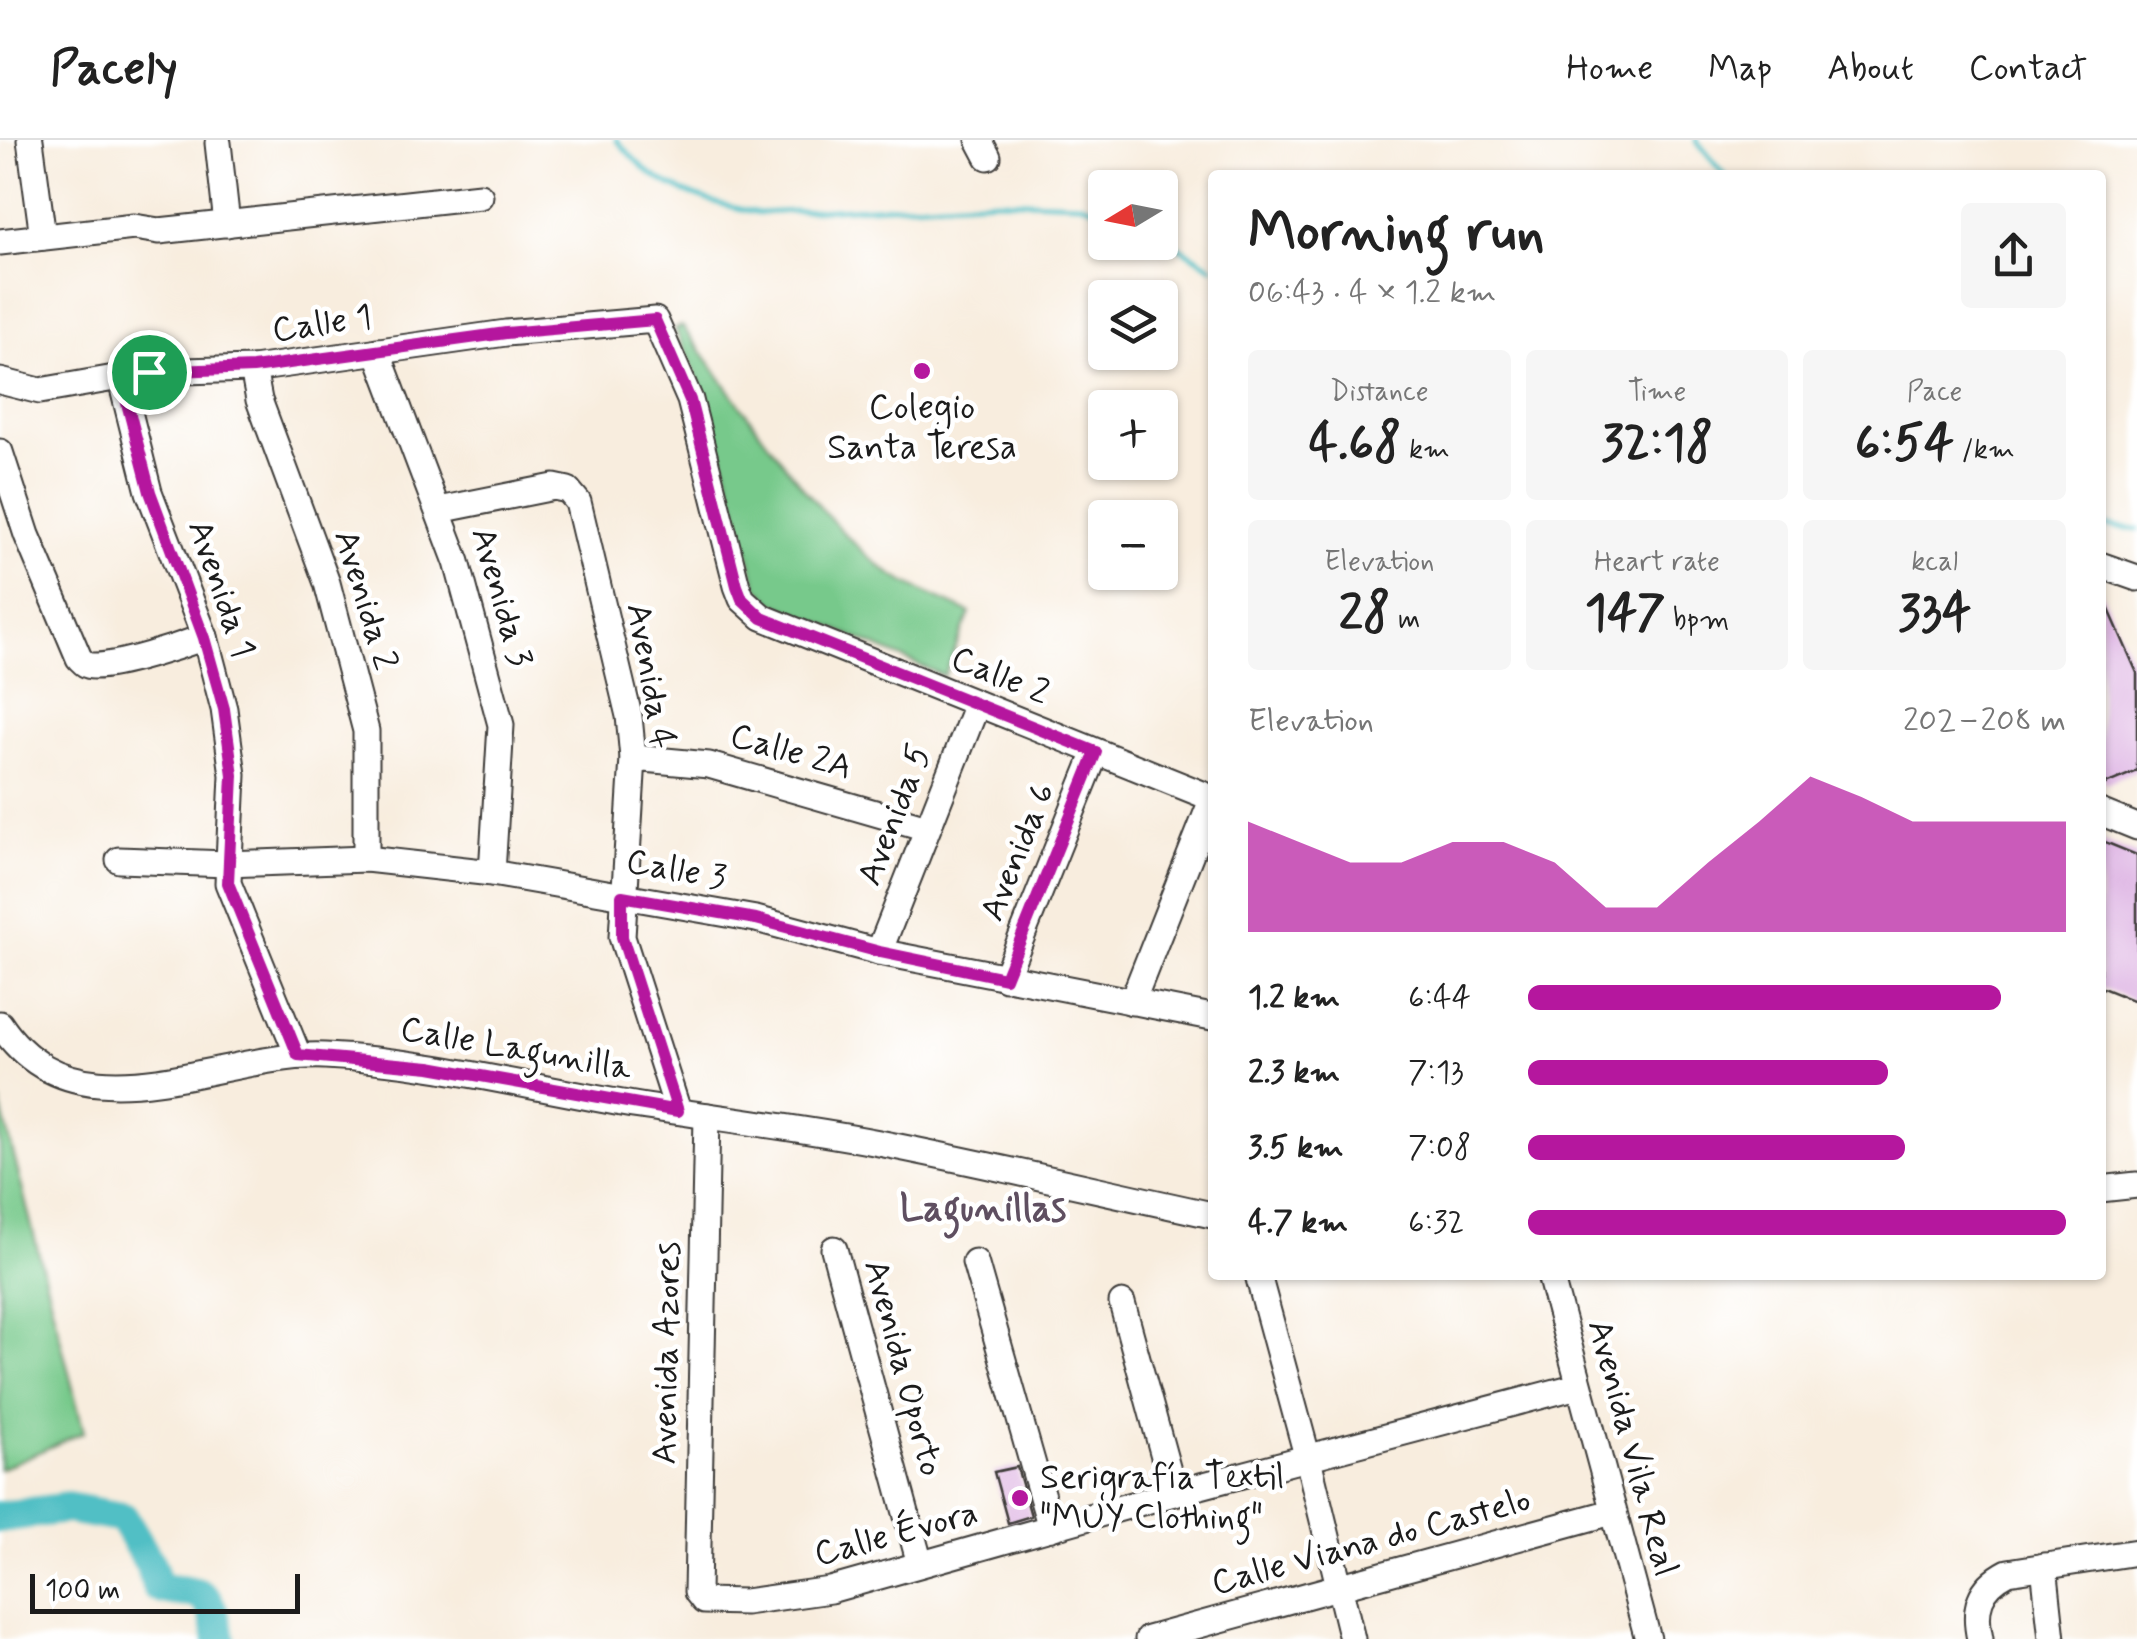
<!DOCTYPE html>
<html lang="en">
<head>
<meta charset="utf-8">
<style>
  :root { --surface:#fff; --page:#f6f6f6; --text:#222; --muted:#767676; --line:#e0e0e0; --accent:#b5179e }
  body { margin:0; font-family:Mynerve,sans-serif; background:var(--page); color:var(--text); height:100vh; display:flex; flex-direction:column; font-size:38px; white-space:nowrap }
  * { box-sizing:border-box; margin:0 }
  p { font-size:32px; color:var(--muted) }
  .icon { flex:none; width:55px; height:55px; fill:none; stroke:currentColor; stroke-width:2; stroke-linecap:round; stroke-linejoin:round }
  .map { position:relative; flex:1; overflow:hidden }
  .sheet { position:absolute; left:1208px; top:30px; width:898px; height:1110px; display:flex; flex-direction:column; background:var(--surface); border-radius:10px; box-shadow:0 2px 8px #0004 }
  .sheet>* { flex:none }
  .needle { width:65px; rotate:260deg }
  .tools { position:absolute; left:1088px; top:30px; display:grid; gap:20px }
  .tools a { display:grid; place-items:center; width:90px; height:90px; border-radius:10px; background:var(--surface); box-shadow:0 2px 8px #0004; font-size:50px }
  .scale { position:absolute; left:30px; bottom:25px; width:270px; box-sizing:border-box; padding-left:10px; border:5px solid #1c1c1c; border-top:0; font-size:28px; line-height:35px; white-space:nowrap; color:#1c1c1c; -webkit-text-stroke:8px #fff; paint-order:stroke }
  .pin { position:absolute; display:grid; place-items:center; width:85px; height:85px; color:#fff; margin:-42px; border:5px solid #fff; border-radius:50%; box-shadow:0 2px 10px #0007 }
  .round { display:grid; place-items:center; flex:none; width:105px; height:105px; border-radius:10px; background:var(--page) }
  .headline { display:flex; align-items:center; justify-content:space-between; height:170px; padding:0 40px }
  h1 { font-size:55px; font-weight:800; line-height:75px }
  .metrics { display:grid; grid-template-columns:repeat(3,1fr); gap:15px; height:170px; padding:10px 40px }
  .metrics div { display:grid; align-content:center; border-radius:10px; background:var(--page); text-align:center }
  .metrics b { font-size:50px; font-weight:800 }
  .metrics small { font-size:28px; font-weight:400 }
  .metrics p { font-size:28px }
  .chart { height:280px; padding:20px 40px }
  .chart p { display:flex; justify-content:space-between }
  .chart svg { width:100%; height:180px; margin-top:10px; fill:var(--accent); opacity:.7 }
  ul { padding:0 40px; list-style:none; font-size:32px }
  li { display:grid; grid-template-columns:160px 120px 1fr; align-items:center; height:75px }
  li i { height:25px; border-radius:12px; background:var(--accent) }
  header { display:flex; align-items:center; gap:60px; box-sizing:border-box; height:140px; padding:0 50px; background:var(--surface); border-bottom:2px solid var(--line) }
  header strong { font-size:48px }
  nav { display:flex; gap:55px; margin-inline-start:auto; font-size:35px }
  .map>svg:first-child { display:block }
  .green { fill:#77c98b; stroke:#4a7254; stroke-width:2.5 }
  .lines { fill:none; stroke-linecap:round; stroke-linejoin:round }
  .stream { stroke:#51bfc5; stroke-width:5 }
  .river { stroke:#51bfc5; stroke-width:32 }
  .building { fill:#dbaee1 }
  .minor-casing { stroke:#3d3b39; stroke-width:29 }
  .minor { stroke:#fff; stroke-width:25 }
  .route-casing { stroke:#fff; stroke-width:20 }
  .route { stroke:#b5179e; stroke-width:12 }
  .poi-dot { fill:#b5179e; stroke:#fff; stroke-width:4 }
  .labels { text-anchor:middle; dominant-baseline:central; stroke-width:9; stroke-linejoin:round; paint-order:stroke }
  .street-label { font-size:35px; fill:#1c1c1c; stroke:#fff }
  .poi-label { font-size:35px; fill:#1c1c1c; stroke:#fff }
  .neighbourhood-label { font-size:38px; font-weight:bold; fill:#5f4f61; stroke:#fff }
</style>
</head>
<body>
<header>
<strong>Pacely</strong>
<nav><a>Home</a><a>Map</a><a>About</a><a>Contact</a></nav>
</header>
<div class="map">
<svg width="2137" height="1499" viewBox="0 0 2137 1499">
  <rect width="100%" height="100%" fill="#fff"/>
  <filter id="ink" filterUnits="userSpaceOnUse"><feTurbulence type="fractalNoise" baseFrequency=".01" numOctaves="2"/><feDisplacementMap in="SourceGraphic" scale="20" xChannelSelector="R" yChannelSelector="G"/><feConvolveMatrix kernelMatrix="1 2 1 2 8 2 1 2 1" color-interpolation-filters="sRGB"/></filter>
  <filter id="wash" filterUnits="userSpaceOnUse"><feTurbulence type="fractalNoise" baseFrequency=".0048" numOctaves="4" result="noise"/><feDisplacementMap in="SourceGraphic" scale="40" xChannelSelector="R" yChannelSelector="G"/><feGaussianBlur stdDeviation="2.25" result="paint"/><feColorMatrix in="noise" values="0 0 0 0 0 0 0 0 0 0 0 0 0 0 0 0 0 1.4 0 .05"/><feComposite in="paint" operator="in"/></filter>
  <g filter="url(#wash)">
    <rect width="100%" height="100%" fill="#f8edde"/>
    <!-- green -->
    <g class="green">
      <path d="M 682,186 C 740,261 813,377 888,432 C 912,449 944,460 970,473 L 944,536 L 773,462 L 757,446 L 710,266 L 675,189 Z"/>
      <polygon points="0,961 84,1292 0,1329"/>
    </g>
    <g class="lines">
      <!-- stream -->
      <g class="stream">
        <path d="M 616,0 C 627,11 638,25 651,34 C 681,55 723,66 759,73 L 998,60 L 1080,63 L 1105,73"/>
        <polyline points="1696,0 1725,35"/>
        <polyline points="1160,96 1212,127"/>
        <polyline points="2100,385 2137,389"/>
      </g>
      <!-- river -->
      <path class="river" d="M 0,1377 L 67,1368 L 123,1378 L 151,1426 L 157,1446 C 170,1452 177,1450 190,1452 C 213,1454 215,1481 220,1499"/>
    </g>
    <g id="blocks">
      <!-- building -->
      <g class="building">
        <polygon points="2100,449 2137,533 2137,631 2106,644 2100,631"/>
        <polygon points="2100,700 2137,715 2137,862 2100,847"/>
        <polygon points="1017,1327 1031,1376 1008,1383 994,1332"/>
      </g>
    </g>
  </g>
  <g filter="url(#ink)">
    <use href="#blocks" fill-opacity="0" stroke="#3d3b39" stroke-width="2.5"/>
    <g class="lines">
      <defs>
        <g id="minor">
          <polyline points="30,0 43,97"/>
          <polyline points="979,0 988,17"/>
          <polyline points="218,3 227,84"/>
          <polyline points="0,102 134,87 159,91 480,56"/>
          <polyline points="377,211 457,422 501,585 492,733"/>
          <polyline points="253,229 259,260 327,443 366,591 366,719"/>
          <polyline points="120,236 149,352 205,497 224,569 233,635 228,743 298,915"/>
          <polyline points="0,241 40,251 149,232 253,229 506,193 655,180 690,260 737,446 742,459 762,477 1212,658"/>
          <path d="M 0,312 L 27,395 L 79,518 C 84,523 86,526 93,526 C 117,527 180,506 205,497"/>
          <polyline points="439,370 554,347 568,350 578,362 629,576 633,618 622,797 678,971"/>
          <polyline points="2100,425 2137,438"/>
          <polyline points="633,618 709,625 927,688"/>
          <polyline points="2100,672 2137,687"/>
          <polyline points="119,720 227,724 366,719 492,733 756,779 879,812 1212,877"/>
          <polyline points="879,812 977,564"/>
          <polyline points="1005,838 1096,612"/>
          <polyline points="1132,862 1212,660"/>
          <path d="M 0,884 C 76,1000 221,911 325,916 C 431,921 535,949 640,966 C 719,978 800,988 879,1003 C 991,1025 1101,1051 1212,1075"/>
          <polyline points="707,976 697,1452 704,1461 745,1462 830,1450 1174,1353 1578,1246"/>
          <polyline points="2100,1049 2137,1045"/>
          <polyline points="834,1109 920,1424"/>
          <polyline points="975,1122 1051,1388"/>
          <polyline points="1258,1135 1308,1319 1352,1499"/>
          <polyline points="1550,1135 1648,1499"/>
          <polyline points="1122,1163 1174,1353"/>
          <polyline points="2044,1426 2052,1499"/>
          <polyline points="1148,1499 1612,1372"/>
          <path d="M 1980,1499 C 1973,1468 1979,1447 2008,1432 L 2137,1412"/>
        </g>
      </defs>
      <!-- minor casing -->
      <use href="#minor" class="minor-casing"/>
      <!-- minor -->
      <use href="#minor" class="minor"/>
    </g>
  </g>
  <g class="lines" filter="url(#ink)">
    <defs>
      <polygon id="route" points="655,180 690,260 737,446 742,459 762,478 1096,612 1005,838 880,812 756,779 622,756 622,797 678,971 430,927 298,915 228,743 233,635 224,569 204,498 150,352 120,236 149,232 253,228 506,193"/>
    </defs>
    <!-- route casing -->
    <use href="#route" class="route-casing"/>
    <!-- route -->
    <use href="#route" class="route"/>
  </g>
  <!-- markers -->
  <g class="poi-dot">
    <circle cx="922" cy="231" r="10"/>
    <circle cx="1020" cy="1358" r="10"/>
  </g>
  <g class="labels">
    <!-- street labels -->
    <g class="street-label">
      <text transform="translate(322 184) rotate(-8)">Calle 1</text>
      <text transform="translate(221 449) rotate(71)">Avenida 1</text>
      <text transform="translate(501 457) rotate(74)">Avenida 3</text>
      <text transform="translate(365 460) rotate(73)">Avenida 2</text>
      <text transform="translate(650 536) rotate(80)">Avenida 4</text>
      <text transform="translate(1000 536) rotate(22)">Calle 2</text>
      <text transform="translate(791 612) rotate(16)">Calle 2A</text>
      <text transform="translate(895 675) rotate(-69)">Avenida 5</text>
      <text transform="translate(1018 712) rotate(-68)">Avenida 6</text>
      <text transform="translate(676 730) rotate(10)">Calle 3</text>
      <text transform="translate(516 909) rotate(10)">Calle Lagunilla</text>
      <text transform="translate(667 1213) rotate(-89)">Avenida Azores</text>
      <text transform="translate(903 1228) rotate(75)">Avenida Oporto</text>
      <text transform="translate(1632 1308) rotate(75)">Avenida Vila Real</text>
      <text transform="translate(896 1394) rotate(-15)">Calle Évora</text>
      <text transform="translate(1371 1402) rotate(-15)">Calle Viana do Castelo</text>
    </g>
    <!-- poi labels -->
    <g class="poi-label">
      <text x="922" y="268">Colegio<tspan x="922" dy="40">Santa Teresa</tspan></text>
      <text x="1040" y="1338" text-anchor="start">Serigrafía Textil<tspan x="1040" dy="40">"MUY Clothing"</tspan></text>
    </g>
    <!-- neighbourhood labels -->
    <g class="neighbourhood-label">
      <text x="983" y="1069">Lagunillas</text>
    </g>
  </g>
</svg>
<div class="tools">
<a><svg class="needle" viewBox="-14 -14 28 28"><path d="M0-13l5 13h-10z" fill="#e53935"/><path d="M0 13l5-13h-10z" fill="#767676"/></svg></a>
<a><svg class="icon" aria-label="layers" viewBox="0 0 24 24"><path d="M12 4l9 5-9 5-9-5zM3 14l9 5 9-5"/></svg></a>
<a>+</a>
<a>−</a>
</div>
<div class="scale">100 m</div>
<div class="pin" style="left:149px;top:232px;background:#1e9e55"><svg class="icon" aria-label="arrive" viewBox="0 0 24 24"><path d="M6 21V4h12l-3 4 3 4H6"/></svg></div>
<section class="sheet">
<div class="headline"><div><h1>Morning run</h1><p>06:43 · 4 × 1.2 km</p></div><a class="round"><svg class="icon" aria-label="share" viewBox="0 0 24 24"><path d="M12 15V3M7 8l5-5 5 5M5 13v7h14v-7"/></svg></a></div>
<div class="metrics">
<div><p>Distance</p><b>4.68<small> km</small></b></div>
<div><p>Time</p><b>32:18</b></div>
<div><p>Pace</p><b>6:54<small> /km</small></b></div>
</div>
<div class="metrics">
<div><p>Elevation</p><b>28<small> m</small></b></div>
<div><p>Heart rate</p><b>147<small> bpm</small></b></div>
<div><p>kcal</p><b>334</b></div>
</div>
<div class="chart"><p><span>Elevation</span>202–208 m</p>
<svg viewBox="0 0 160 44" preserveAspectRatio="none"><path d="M0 44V17L10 22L20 27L30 27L40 22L50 22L60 27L70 38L80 38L90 27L100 17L110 6L120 11L130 17L140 17L150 17L160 17V44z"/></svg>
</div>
<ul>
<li><b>1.2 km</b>6:44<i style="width:88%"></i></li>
<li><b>2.3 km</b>7:13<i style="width:67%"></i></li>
<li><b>3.5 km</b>7:08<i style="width:70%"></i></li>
<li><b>4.7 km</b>6:32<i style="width:100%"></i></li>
</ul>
</section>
</div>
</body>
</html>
